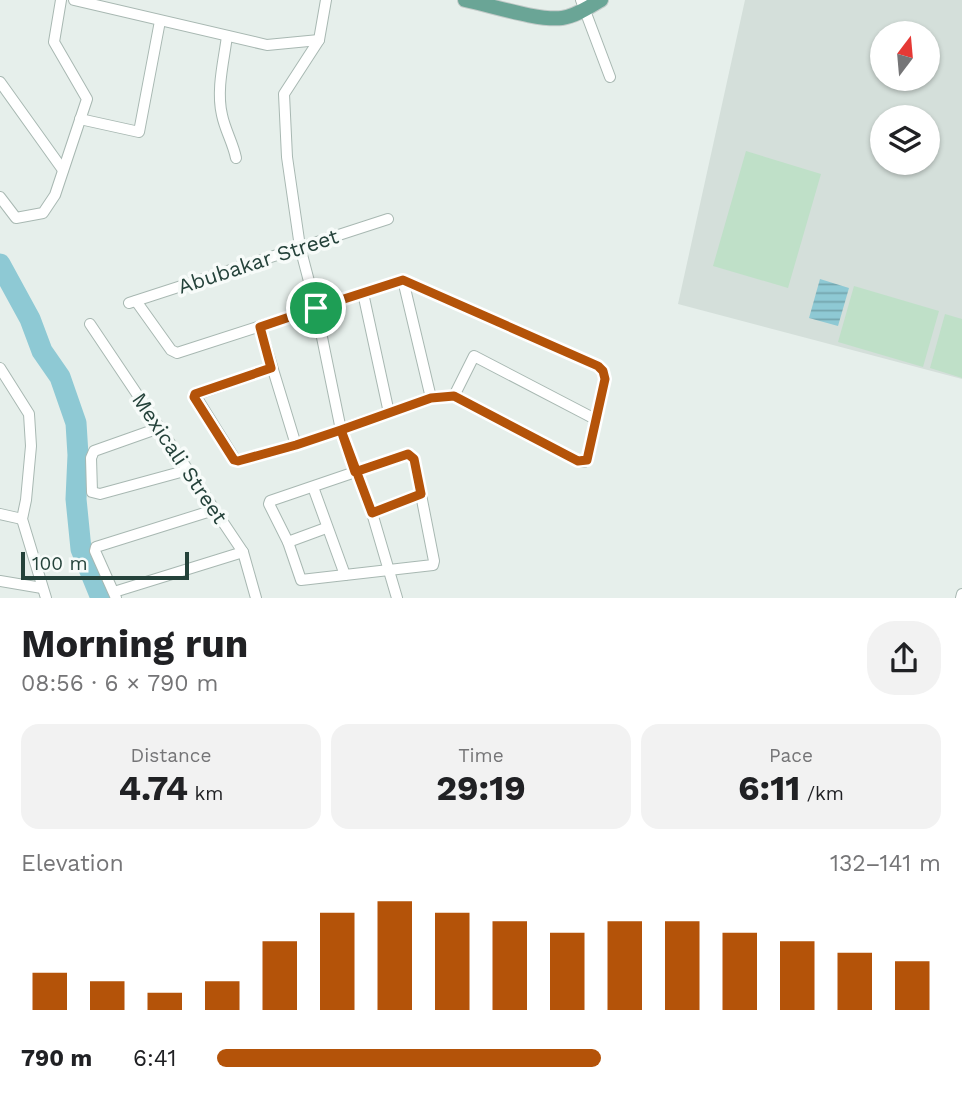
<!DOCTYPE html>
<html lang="en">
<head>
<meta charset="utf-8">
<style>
  :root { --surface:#fff; --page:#f2f2f2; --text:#202124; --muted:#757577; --accent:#b45309 }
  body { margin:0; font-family:"Work Sans",sans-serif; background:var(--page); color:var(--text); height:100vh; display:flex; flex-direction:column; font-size:26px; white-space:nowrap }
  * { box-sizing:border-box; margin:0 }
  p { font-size:23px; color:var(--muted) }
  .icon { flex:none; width:38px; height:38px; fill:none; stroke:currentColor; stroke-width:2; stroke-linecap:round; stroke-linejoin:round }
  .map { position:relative; height:598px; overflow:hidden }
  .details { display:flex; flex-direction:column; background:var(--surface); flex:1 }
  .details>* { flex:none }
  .needle { width:46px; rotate:16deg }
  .controls { position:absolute; left:870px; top:21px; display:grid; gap:14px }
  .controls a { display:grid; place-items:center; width:70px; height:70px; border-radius:50%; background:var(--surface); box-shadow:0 2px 5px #0004; font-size:35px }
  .scale { position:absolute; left:21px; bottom:18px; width:168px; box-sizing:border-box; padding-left:7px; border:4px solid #24423a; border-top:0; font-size:19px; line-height:24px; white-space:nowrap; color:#24423a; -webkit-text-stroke:5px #f7fbf9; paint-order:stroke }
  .pin { position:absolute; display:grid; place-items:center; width:60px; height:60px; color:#fff; margin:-30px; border:4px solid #fff; border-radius:50%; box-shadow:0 2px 7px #0007 }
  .round { display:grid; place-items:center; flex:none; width:74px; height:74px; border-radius:28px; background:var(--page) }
  .overview { display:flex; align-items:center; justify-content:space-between; height:119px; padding:0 21px }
  h1 { font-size:38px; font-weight:700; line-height:52px }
  .figures { display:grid; grid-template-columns:repeat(3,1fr); gap:10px; height:119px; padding:7px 21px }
  .figures div { display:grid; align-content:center; border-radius:18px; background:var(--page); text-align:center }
  .figures b { font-size:35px; font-weight:700 }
  .figures small { font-size:19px; font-weight:400 }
  .figures p { font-size:19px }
  .chart { height:196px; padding:14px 21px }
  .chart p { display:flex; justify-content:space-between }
  .chart svg { width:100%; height:126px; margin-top:7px; stroke:var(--accent); stroke-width:6 }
  ul { padding:0 21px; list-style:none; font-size:23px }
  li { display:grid; grid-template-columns:112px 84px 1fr; align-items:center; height:52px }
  li i { height:18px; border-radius:9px; background:var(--accent) }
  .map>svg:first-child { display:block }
  .built { fill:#d4dfda; fill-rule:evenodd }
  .pitch { fill:#bfe0c8 }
  .water { fill:url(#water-rules) }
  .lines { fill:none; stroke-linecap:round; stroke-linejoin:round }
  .river { stroke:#8ec9d4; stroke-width:21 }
  .minor-casing { stroke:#a8b8b2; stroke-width:12 }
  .major-casing { stroke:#c2cac8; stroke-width:16 }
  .minor { stroke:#fff; stroke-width:10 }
  .major { stroke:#6aa596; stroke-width:14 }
  .route-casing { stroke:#fff; stroke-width:14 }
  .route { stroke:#b45309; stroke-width:9 }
  .labels { text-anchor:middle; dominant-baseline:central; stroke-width:7; stroke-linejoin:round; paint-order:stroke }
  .street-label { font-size:21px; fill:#24423a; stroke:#f7fbf9 }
</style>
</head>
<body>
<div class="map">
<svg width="962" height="598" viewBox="0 0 962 598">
  <defs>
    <pattern id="water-rules" width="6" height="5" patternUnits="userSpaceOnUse" patternTransform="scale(1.75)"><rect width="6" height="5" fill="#8ec9d4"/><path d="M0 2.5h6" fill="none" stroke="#74a5ad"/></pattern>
  </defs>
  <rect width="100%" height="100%" fill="#e6efeb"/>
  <!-- built -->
  <path class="built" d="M 745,0 L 962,0 L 962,379 L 678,304 ZM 882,33 L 928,33 L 928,79 L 882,79 ZM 882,117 L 928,117 L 928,163 L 882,163 Z"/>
  <!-- pitch -->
  <g class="pitch">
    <polygon points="746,151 821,174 788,288 713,266"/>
    <polygon points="854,286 939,311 923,367 838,342"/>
    <polygon points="945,314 962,319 962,378 930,368"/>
  </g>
  <!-- water -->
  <polygon class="water" points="820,279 849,288 838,326 809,318"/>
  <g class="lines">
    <!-- river -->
    <polyline class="river" points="0,264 30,319 42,351 60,377 76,423 78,455 76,499 81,549 101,598"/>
    <defs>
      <g id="minor">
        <polyline points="74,0 267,45 319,40"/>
        <polyline points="326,0 319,40 284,94 287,157 300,247 316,308 341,430 372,513 397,598"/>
        <polyline points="581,0 610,77"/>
        <path d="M 227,36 C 224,60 216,90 222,115 C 225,130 233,143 236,158"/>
        <polyline points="0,82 63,170"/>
        <polyline points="80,119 139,132 160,21"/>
        <polyline points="0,197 16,218 43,213 55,195 87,99 54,42 61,0"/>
        <polyline points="403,280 431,398"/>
        <polyline points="363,293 389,413"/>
        <polyline points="136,301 171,350 177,353 403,280 598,366 603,371 605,379 588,457 584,462 578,461 454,396"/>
        <polyline points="129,303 388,219"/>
        <polyline points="90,324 243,552 256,598"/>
        <polyline points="260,327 296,445"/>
        <polyline points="0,368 29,414 31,446 26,500 22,519 46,598"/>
        <polyline points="271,368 195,395 236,461 296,445 431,398 454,396"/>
        <polyline points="454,396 474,356 595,419"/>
        <polyline points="159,428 94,451 91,458 92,492 100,494 188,470"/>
        <polygon points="408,454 414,459 434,561 433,565 301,580 288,542 269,504 270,501"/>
        <polyline points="313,487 345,575"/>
        <polyline points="372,513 421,494"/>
        <polyline points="0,514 22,519"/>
        <polyline points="288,542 326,528"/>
        <polyline points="0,581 42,588"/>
        <polyline points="114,592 243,552"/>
        <polyline points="116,598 95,551 96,547 214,510"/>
        <polyline points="961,598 962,594"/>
      </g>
      <path id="major" d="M 465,0 C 490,5 538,21 562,18 C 576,16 589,7 601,0"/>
    </defs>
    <!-- minor casing -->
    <use href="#minor" class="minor-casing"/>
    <!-- major casing -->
    <use href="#major" class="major-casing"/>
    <!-- minor -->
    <use href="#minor" class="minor"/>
    <!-- major -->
    <use href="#major" class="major"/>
  </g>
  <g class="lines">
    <defs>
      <polyline id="route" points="316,308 260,327 271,368 195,394 194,397 234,460 238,461 296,445 341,430 372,513 421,494 414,459 408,454 355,472 341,430 431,398 454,396 578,461 587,460 605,379 603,371 598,366 403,280 316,308"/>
    </defs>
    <!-- route casing -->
    <use href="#route" class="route-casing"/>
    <!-- route -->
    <use href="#route" class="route"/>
  </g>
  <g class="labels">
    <!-- street labels -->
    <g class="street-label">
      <text transform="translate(258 261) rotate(-18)">Abubakar Street</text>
      <text transform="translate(180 458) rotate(56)">Mexicali Street</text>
    </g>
  </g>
</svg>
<div class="controls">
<a><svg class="needle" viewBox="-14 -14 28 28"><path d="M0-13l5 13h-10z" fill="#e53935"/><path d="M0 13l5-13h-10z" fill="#757577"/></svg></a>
<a><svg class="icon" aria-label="layers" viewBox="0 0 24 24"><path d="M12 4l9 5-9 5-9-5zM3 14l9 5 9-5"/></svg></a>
</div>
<div class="scale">100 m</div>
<div class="pin" style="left:316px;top:308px;background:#1e9e55"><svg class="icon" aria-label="arrive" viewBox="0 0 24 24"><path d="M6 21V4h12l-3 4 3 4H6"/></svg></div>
</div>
<section class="details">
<div class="overview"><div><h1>Morning run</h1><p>08:56 · 6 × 790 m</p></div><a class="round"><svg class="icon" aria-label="share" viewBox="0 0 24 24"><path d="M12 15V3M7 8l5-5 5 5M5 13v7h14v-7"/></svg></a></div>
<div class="figures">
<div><p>Distance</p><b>4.74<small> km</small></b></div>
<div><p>Time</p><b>29:19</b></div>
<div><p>Pace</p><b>6:11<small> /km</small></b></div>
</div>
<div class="chart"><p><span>Elevation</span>132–141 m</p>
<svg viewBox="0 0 160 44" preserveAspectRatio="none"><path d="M5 44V31M15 44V34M25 44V38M35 44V34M45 44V20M55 44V10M65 44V6M75 44V10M85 44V13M95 44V17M105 44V13M115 44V13M125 44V17M135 44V20M145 44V24M155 44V27"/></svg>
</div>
<ul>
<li><b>790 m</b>6:41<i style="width:53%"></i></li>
</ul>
</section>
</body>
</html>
